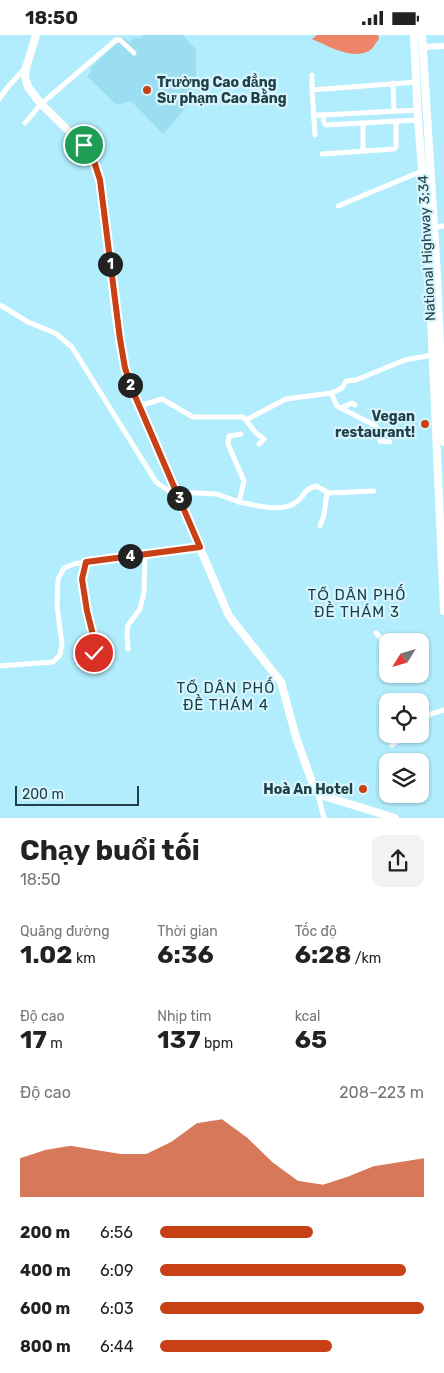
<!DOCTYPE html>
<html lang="vi">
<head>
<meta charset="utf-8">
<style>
  :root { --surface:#fff; --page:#f2f2f2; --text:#222; --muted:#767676; --accent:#c84015 }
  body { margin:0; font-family:Rubik,sans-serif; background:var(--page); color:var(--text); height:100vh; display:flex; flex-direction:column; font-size:19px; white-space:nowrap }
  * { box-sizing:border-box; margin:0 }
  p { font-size:16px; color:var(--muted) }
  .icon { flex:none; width:28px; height:28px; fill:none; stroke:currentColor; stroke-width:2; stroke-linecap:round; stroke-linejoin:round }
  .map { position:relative; height:783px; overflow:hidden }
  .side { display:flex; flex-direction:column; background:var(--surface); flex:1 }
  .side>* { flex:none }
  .needle { width:32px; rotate:233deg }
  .buttons { position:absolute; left:379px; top:598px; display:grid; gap:10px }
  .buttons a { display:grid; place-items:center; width:50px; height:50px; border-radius:10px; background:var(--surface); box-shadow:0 1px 4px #0004; font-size:25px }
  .scale { position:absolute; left:15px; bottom:12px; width:124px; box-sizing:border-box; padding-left:5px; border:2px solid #204048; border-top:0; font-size:14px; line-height:18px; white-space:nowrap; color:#204048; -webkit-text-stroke:4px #d8f5fd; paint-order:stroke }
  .pin { position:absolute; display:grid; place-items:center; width:42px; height:42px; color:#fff; margin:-21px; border:2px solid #fff; border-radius:50%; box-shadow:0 1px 5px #0007 }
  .km { position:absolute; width:25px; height:25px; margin:-12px; border-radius:50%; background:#222; color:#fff; font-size:14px; line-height:25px; text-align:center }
  .round { display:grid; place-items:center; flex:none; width:52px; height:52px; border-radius:10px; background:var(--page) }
  .overview { display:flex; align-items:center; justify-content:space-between; height:85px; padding:0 20px }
  h1 { font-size:28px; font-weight:700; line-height:38px }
  .figures { display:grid; grid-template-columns:repeat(3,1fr); gap:8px; height:85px; padding:5px 20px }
  .figures div { display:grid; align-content:center }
  .figures b { font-size:25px; font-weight:700 }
  .figures small { font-size:14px; font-weight:400 }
  .figures p { font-size:14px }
  .chart { height:140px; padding:10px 20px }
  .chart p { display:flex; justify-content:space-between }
  .chart svg { width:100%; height:90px; margin-top:5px; fill:var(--accent); opacity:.7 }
  ul { padding:0 20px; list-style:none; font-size:16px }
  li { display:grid; grid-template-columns:80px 60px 1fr; align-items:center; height:38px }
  li i { height:12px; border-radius:6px; background:var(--accent) }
  .status { display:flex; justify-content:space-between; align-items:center; height:35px; padding:0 25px; background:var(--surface); direction:ltr }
  .status svg { height:14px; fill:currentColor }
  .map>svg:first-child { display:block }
  .built { fill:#9cdef1 }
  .forest { fill:#ed8669 }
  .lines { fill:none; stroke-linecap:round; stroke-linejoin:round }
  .minor { stroke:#fff; stroke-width:5 }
  .tertiary { stroke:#fff; stroke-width:6 }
  .primary { stroke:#fff; stroke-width:8 }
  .trunk { stroke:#fff; stroke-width:8 }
  .route-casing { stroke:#fff; stroke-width:10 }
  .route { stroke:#c84015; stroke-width:6 }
  .poi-dot { fill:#c84015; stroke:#d8f5fd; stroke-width:2 }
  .labels { text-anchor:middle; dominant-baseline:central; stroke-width:4.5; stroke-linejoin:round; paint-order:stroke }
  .poi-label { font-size:14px; font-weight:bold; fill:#204048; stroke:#d8f5fd; text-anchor:end }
  .street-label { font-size:14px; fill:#204048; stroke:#d8f5fd }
  .neighbourhood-label { font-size:15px; letter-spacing:1px; fill:#153f48; stroke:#d8f5fd }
</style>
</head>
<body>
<div class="status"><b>18:50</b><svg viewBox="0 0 49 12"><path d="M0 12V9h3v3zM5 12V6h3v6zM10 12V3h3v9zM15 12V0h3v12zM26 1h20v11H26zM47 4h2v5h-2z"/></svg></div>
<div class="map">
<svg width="444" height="783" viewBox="0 0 444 783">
  <rect width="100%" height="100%" fill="#b1edfd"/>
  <!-- built -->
  <polygon class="built" points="144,0 183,0 196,15 196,44 186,72 163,99 131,66 117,70 87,41 92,36 90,33 124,2 129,7 135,2 140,4"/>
  <!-- forest -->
  <path class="forest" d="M 317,0 L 378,0 L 379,4 C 376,7 373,14 369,16 C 351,25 328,11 312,4 Z"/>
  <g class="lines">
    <!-- minor -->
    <g class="minor">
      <polyline points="312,40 312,55"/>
      <polyline points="393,48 394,75"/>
      <polyline points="0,63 7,53 25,33"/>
      <polyline points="314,80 323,80 324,88 326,90 418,85"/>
      <polyline points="323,80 418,75"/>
      <polyline points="25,88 41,69 116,5 120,5 134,18"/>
      <polyline points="315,100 312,55 417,47"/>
      <polyline points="363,116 363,88"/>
      <polyline points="322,119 394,114 396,112 396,86"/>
      <polyline points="338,171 422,136"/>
      <polyline points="434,192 444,191"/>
      <polyline points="0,270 28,287 55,298 72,312 156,447 169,456 175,454"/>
      <polyline points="331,358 337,371 376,391 380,406 390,407"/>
      <polyline points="139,371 162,364 193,382 243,382 246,385 286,364 332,358 342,353 346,346 356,345 405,325 433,320"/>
      <polyline points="341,373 352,368 355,370"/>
      <polyline points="246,385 256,398 264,404 259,409"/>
      <polyline points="176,457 217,459 239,467 244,446 228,409 229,401 241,399"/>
      <path d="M 239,467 C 256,470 279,478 295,468 C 305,462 302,455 316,451 L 329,458 L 374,456"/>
      <polyline points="320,491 324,480 327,457"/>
      <path d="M 86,527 C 84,533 82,540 83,546 C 84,575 100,603 89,631"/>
      <polyline points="376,598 388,610"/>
      <polyline points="128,614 127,598 128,590 140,574 144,557 145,519"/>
      <polyline points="0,631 53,627 60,620 62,609 57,571 58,544 64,533 74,529 95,525 200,512"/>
      <polyline points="381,633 388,625"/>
      <polyline points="420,689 428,680 444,675"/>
      <polyline points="392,710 407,699"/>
      <polyline points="317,756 324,783"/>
    </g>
    <!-- tertiary -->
    <polyline class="tertiary" points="423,12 444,11"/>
    <!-- primary -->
    <path class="primary" d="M 36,0 L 26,33 L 25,42 L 28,52 L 41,69 L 83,110 L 98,134 C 113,205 108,285 132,354 L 229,581 L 281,647 L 296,702 L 312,747 L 317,756 L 324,761 L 395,783"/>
    <!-- trunk -->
    <g class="trunk">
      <polyline points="414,0 418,85 427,192 444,576"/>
      <polyline points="422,0 437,240 444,407"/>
    </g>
  </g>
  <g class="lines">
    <defs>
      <polyline id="route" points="84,110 94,126 100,145 120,304 125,333 132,354 200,512 86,527 82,544 87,576 92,596 94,618"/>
    </defs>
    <!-- route casing -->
    <use href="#route" class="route-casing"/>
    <!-- route -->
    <use href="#route" class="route"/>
  </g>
  <!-- markers -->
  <g class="poi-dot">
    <circle cx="147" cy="55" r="5"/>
    <circle cx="425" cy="389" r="5"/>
    <circle cx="363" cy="754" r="5"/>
  </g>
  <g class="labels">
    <!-- poi labels -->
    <g class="poi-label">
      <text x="157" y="47" text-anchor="start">Trường Cao đẳng<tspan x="157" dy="16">Sư phạm Cao Bằng</tspan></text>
      <text x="415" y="381">Vegan<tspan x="415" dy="16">restaurant!</tspan></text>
      <text x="353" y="754">Hoà An Hotel</text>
    </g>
    <!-- street labels -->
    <g class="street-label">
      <text transform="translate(427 213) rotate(-93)">National Highway 3;34</text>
    </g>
    <!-- neighbourhood labels -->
    <g class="neighbourhood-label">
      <text x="357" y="560">TỔ DÂN PHỐ<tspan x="357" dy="17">ĐỀ THÁM 3</tspan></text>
      <text x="226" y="653">TỔ DÂN PHỐ<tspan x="226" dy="17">ĐỀ THÁM 4</tspan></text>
    </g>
  </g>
</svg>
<div class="buttons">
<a><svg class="needle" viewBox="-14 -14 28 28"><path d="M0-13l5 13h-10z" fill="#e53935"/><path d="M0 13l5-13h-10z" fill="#767676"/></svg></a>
<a><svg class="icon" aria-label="locate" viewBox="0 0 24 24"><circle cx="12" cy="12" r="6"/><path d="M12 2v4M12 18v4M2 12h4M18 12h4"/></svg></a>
<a><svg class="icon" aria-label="layers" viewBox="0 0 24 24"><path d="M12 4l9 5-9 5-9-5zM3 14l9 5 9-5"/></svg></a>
</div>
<div class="scale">200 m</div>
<div class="pin" style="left:84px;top:110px;background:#1e9e55"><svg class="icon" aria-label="arrive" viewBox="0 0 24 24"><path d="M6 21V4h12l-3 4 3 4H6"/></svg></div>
<div class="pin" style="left:94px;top:618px;background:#d93025"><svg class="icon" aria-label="check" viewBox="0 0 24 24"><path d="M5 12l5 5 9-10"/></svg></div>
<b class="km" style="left:110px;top:229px">1</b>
<b class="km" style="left:130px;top:350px">2</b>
<b class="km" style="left:179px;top:463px">3</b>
<b class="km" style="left:130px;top:521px">4</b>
</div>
<section class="side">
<div class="overview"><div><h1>Chạy buổi tối</h1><p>18:50</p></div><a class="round"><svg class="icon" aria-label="share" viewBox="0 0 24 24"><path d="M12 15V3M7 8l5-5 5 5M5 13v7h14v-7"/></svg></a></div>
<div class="figures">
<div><p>Quãng đường</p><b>1.02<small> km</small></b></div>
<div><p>Thời gian</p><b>6:36</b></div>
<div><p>Tốc độ</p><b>6:28<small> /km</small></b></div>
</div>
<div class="figures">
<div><p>Độ cao</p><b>17<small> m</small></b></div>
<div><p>Nhịp tim</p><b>137<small> bpm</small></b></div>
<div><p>kcal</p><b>65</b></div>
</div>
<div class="chart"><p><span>Độ cao</span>208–223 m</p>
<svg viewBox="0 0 160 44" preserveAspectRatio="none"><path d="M0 44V25L10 21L20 19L30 21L40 23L50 23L60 17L70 8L80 6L90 15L100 27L110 36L120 38L130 34L140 29L150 27L160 25V44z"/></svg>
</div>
<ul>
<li><b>200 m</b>6:56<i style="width:58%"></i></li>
<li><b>400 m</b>6:09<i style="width:93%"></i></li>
<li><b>600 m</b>6:03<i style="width:100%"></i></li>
<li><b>800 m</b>6:44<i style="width:65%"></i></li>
</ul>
</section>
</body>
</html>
